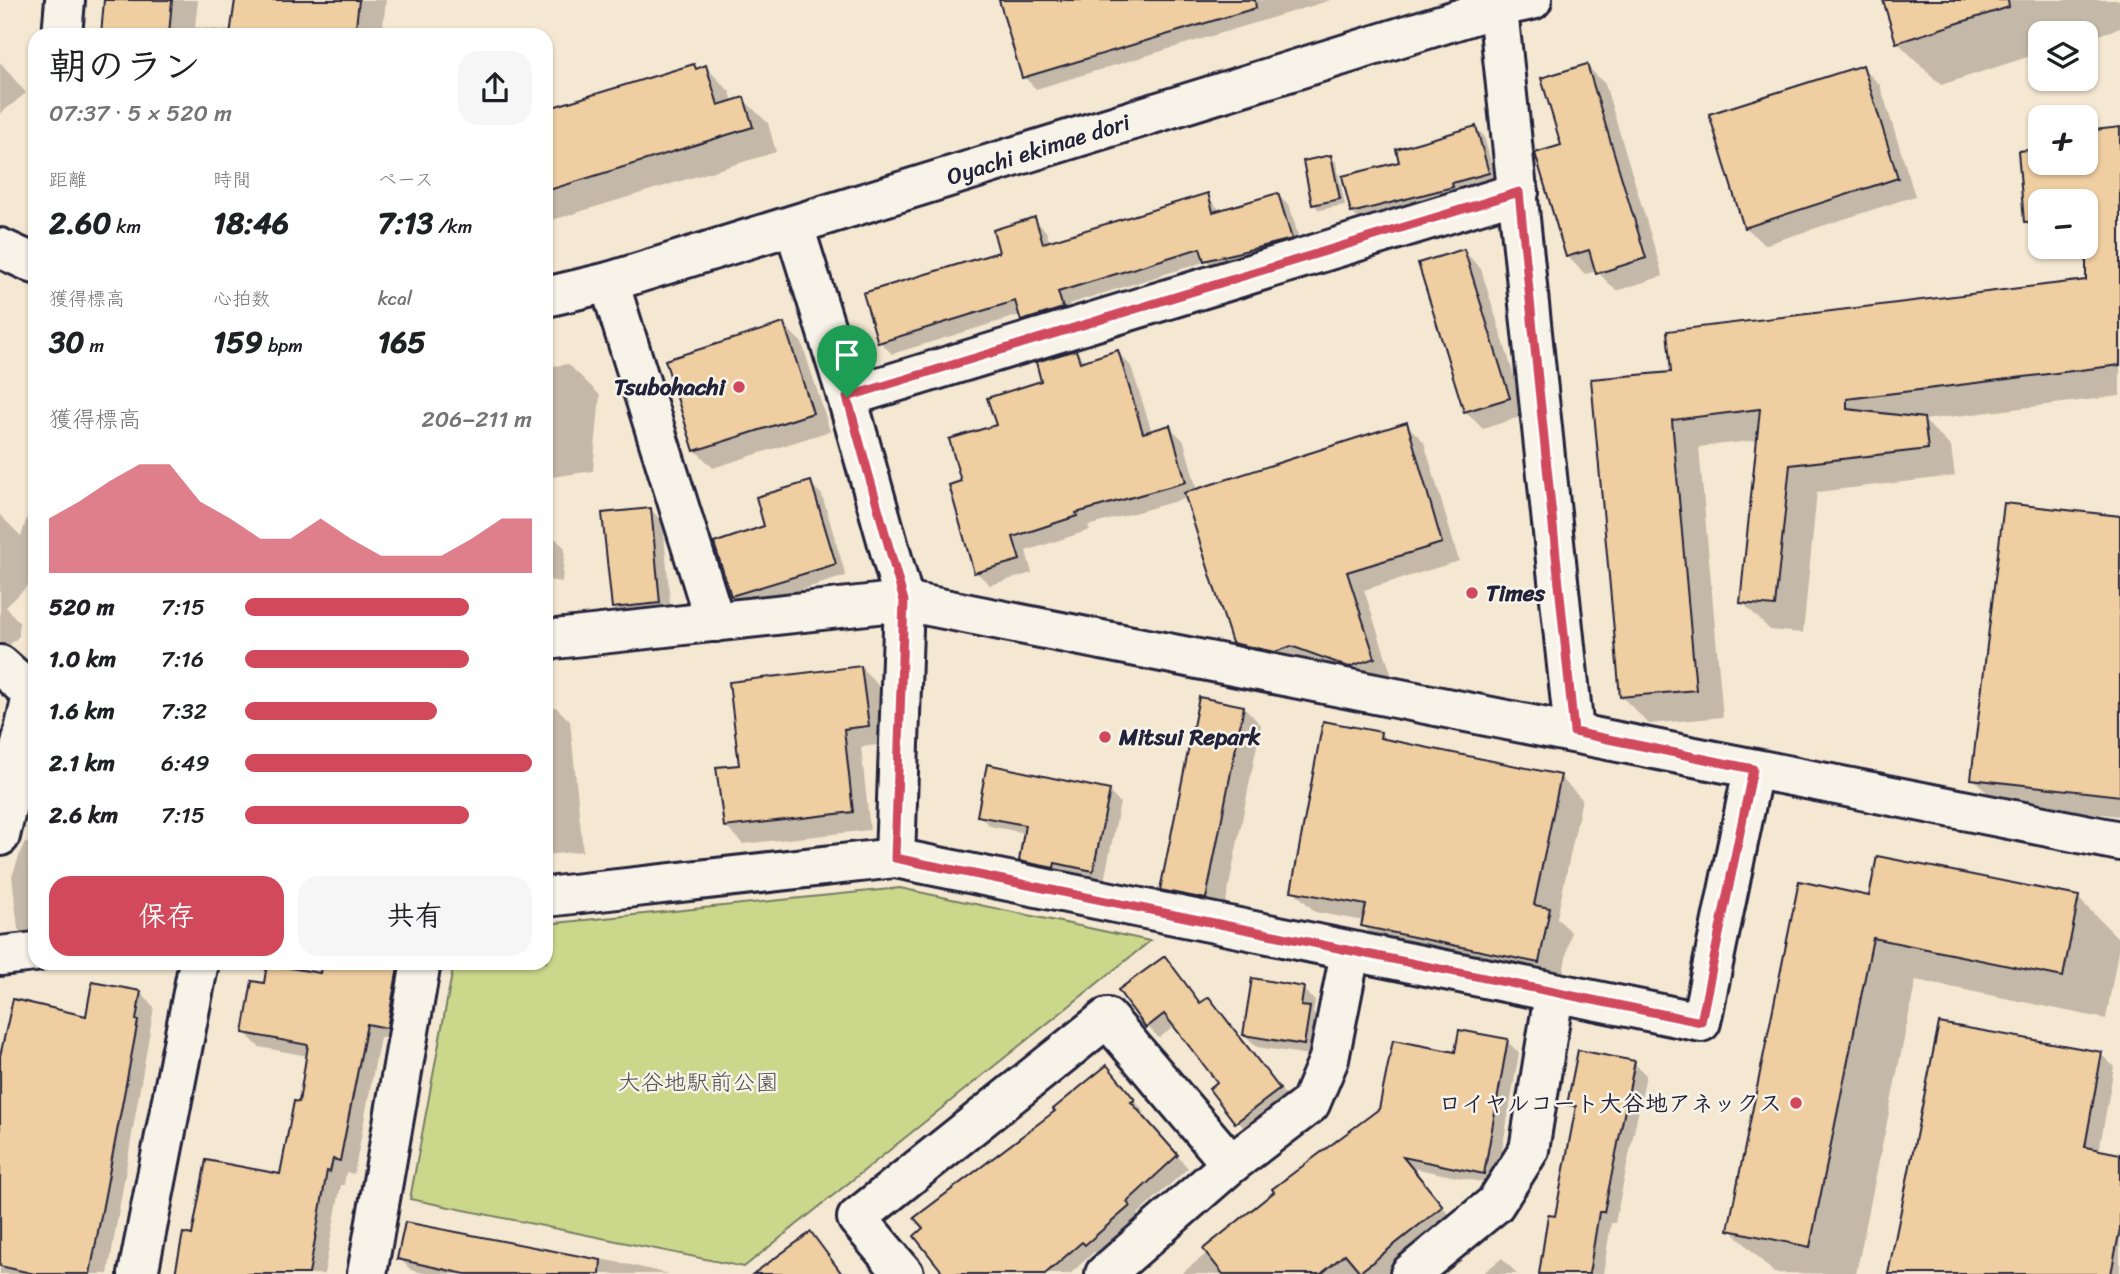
<!DOCTYPE html>
<html lang="ja">
<head>
<meta charset="utf-8">
<style>
  :root { --surface:#fff; --page:#f6f6f6; --text:#202124; --muted:#757577; --accent:#d1495b }
  body { margin:0; font-family:Sriracha,"Klee One",sans-serif; background:var(--page); color:var(--text); height:100vh; display:flex; flex-direction:column; font-size:26px; white-space:nowrap }
  * { box-sizing:border-box; margin:0 }
  p { font-size:23px; color:var(--muted) }
  .icon { flex:none; width:38px; height:38px; fill:none; stroke:currentColor; stroke-width:2; stroke-linecap:round; stroke-linejoin:round }
  .map { position:relative; flex:1; overflow:hidden }
  .side { position:absolute; left:28px; top:28px; width:525px; height:942px; display:flex; flex-direction:column; background:var(--surface); border-radius:21px; box-shadow:0 2px 5px #0004 }
  .side>* { flex:none }
  .controls { position:absolute; left:2028px; top:21px; display:grid; gap:14px }
  .controls a { display:grid; place-items:center; width:70px; height:70px; border-radius:14px; background:var(--surface); box-shadow:0 2px 5px #0004; font-size:35px }
  .pin { position:absolute; display:grid; place-items:center; width:60px; height:60px; color:#fff; margin:-72px -30px; border-radius:50% 50% 50% 0; rotate:-45deg; box-shadow:0 0 7px #0007 }
  .pin .icon { rotate:45deg }
  .round { display:grid; place-items:center; flex:none; width:74px; height:74px; border-radius:21px; background:var(--page) }
  .head { display:flex; align-items:center; justify-content:space-between; height:119px; padding:0 21px }
  h1 { font-size:38px; font-weight:700; line-height:52px }
  .metrics { display:grid; grid-template-columns:repeat(3,1fr); gap:10px; height:119px; padding:7px 21px }
  .metrics div { display:grid; align-content:center }
  .metrics b { font-size:30px; font-weight:700 }
  .metrics small { font-size:19px; font-weight:400 }
  .metrics p { font-size:19px }
  .chart { height:196px; padding:14px 21px }
  .chart p { display:flex; justify-content:space-between }
  .chart svg { width:100%; height:126px; margin-top:7px; fill:var(--accent); opacity:.7 }
  .action { display:flex; gap:14px; margin-top:auto; padding:14px 21px }
  .action a { flex:1; height:80px; border-radius:21px; background:var(--accent); color:#fff; font-size:28px; font-weight:700; line-height:80px; text-align:center }
  .action a+a { background:var(--page); color:var(--text) }
  ul { padding:0 21px; list-style:none; font-size:23px }
  li { display:grid; grid-template-columns:112px 84px 1fr; align-items:center; height:52px }
  li i { height:18px; border-radius:9px; background:var(--accent) }
  .map>svg:first-child { display:block }
  .green { fill:#cbd88c; stroke:#767d64; stroke-width:2 }
  .shadow { fill:#0003 }
  .building { fill:#efcea1; stroke:#22223b; stroke-width:2 }
  .lines { fill:none; stroke-linecap:round; stroke-linejoin:round }
  .minor-casing { stroke:#22223b; stroke-width:44 }
  .tertiary-casing { stroke:#22223b; stroke-width:44 }
  .minor { stroke:#f7f3e8; stroke-width:38 }
  .tertiary { stroke:#f7f3e8; stroke-width:38 }
  .route-casing { stroke:#fff; stroke-width:14 }
  .route { stroke:#d1495b; stroke-width:9 }
  .poi-dot { fill:#d1495b; stroke:#f7f3e8; stroke-width:2.5 }
  .labels { text-anchor:middle; dominant-baseline:central; stroke-width:5; stroke-linejoin:round; paint-order:stroke }
  .street-label { font-size:23px; fill:#22223b; stroke:#f7f3e8 }
  .poi-label { font-size:23px; font-weight:bold; fill:#22223b; stroke:#f7f3e8; text-anchor:end }
  .park-label { font-size:23px; fill:#4c504f; stroke:#f7f3e8 }
</style>
</head>
<body>
<div class="map">
<svg width="2120" height="1274" viewBox="0 0 2120 1274">
  <rect width="100%" height="100%" fill="#f5e8d3"/>
  <filter id="ink" filterUnits="userSpaceOnUse"><feTurbulence type="fractalNoise" baseFrequency=".0143" numOctaves="2"/><feDisplacementMap in="SourceGraphic" scale="14" xChannelSelector="R" yChannelSelector="G"/><feConvolveMatrix kernelMatrix="1 2 1 2 8 2 1 2 1" color-interpolation-filters="sRGB"/></filter>
  <g filter="url(#ink)">
    <!-- green -->
    <polygon class="green" points="900,888 1150,941 744,1267 410,1199 454,963 546,962 546,924"/>
    <!-- shadow -->
    <g class="shadow">
      <polygon points="106,0 198,0 195,27 233,31 236,0 386,0 382,35 103,35"/>
      <polygon points="1000,0 1331,0 1036,89 1024,77"/>
      <polygon points="1884,0 2120,0 2120,28 2086,39 2086,33 2040,33 2040,53 1941,85 1897,42"/>
      <polygon points="0,62 26,93 0,114"/>
      <polygon points="694,66 698,70 706,67 730,92 733,102 743,99 768,123 776,152 546,222 546,111"/>
      <polygon points="1587,66 1605,84 1663,276 1616,291 1597,271 1585,274 1567,256 1563,146"/>
      <polygon points="1862,67 1880,85 1915,196 1764,245 1746,227"/>
      <polygon points="1476,128 1484,136 1496,181 1361,221 1352,213 1402,163"/>
      <polygon points="2120,129 2120,396 1924,420 1951,447 1955,476 1817,492 1803,633 1770,630 1742,602 1758,440 1699,447 1723,717 1649,724 1621,696 1673,373 2090,281 2086,201 2040,201 2040,237 2025,222 2020,153 2040,151 2040,163 2086,163 2086,133"/>
      <polygon points="1330,157 1336,162 1345,205 1319,210 1314,204"/>
      <polygon points="1207,195 1221,212 1278,195 1290,207 1302,250 1218,272 1207,261 1069,304 1074,320 1034,332 1020,315 892,354 880,342 1001,253 1034,219 1046,231 1050,243"/>
      <polygon points="2050,247 2085,247 2053,250"/>
      <polygon points="1464,251 1481,269 1526,415 1483,429 1465,411"/>
      <polygon points="784,325 802,343 830,431 713,468 695,450"/>
      <polygon points="1076,352 1086,362 1117,352 1131,366 1152,432 1170,427 1184,441 1197,490 1406,424 1424,442 1459,561 1364,590 1392,676 1368,684 1252,661 1233,642 1187,498 1088,526 1090,530 1026,551 1032,573 990,585 976,572 963,482 998,426"/>
      <polygon points="568,364 600,395 593,471 546,478 546,367"/>
      <polygon points="810,483 822,495 846,576 744,607 732,595 766,527"/>
      <polygon points="35,494 35,579 6,607 19,622 19,636 3,651 0,648 0,515 21,536"/>
      <polygon points="651,510 663,522 671,614 626,619 614,607"/>
      <polygon points="2120,518 2120,816 1996,802 1973,778"/>
      <polygon points="546,535 553,536 565,548 562,582 546,580"/>
      <polygon points="860,667 878,685 886,744 861,747 870,830 743,844 725,826 741,766"/>
      <polygon points="556,707 570,721 583,851 546,855 546,708"/>
      <polygon points="1244,707 1261,725 1223,916 1180,907 1162,889"/>
      <polygon points="1380,733 1389,742 1560,777 1582,799 1557,918 1571,932 1561,984 1385,948 1363,926 1364,921 1315,912 1293,890"/>
      <polygon points="1109,792 1120,803 1104,881 1066,873 1065,878 1032,871 1021,860 1025,833 990,826 979,815"/>
      <polygon points="35,842 35,942 31,943 18,929 12,876 24,843"/>
      <polygon points="1871,898 2078,898 2120,940 2106,1019 1916,980 1856,1274 1774,1273 1730,1229"/>
      <polygon points="1165,958 1202,1004 1209,999 1220,1011 1290,1101 1249,1134 1211,1089 1220,1082 1175,1026 1159,1038 1147,1026"/>
      <polygon points="372,962 403,962 401,1041 380,1037 354,1174 346,1172 344,1185 341,1185 324,1274 177,1274 193,1237 282,1176 300,1104 308,1056 259,1047 245,1033 265,985"/>
      <polygon points="1303,989 1315,1001 1313,1013 1321,1021 1315,1056 1257,1047 1245,1035"/>
      <polygon points="140,992 154,1007 108,1274 0,1274 0,1065"/>
      <polygon points="1507,1041 1519,1053 1496,1185 1412,1168 1453,1219 1385,1274 1181,1274 1457,1054"/>
      <polygon points="2101,1054 2114,1067 2099,1152 2120,1156 2120,1274 1889,1274 1925,1088"/>
      <polygon points="1634,1063 1646,1075 1615,1223 1611,1223 1603,1274 1540,1274 1557,1218 1577,1111 1569,1104"/>
      <polygon points="1118,1080 1145,1113 1142,1115 1188,1168 1137,1215 1141,1219 1098,1256 1094,1252 1070,1274 945,1274"/>
      <polygon points="407,1224 622,1263 669,1274 427,1274 411,1270 399,1258"/>
      <polygon points="811,1234 843,1274 772,1274"/>
      <polygon points="1502,1258 1517,1274 1482,1274"/>
    </g>
    <!-- building -->
    <g class="building">
      <polygon points="104,0 172,0 169,35 101,35"/>
      <polygon points="235,0 359,0 355,35 230,35"/>
      <polygon points="999,0 1255,0 1256,8 1022,78"/>
      <polygon points="1883,0 2008,0 2009,7 1896,43"/>
      <polygon points="694,64 696,69 706,65 718,105 744,97 753,127 546,191 546,109"/>
      <polygon points="1587,64 1646,258 1596,274 1589,250 1566,257 1535,153 1561,145 1541,78"/>
      <polygon points="1863,65 1898,178 1744,228 1709,114"/>
      <polygon points="1476,126 1489,173 1452,183 1453,187 1351,213 1342,176 1399,162 1396,149"/>
      <polygon points="2120,127 2120,365 1847,399 1847,409 1924,418 1928,449 1790,465 1775,606 1740,603 1760,409 1672,420 1696,690 1620,697 1591,379 1671,372 1667,331 2086,280 2086,201 2040,201 2040,221 2024,222 2018,151 2040,149 2040,163 2086,163 2086,131"/>
      <polygon points="1331,155 1340,199 1312,205 1303,161"/>
      <polygon points="1208,193 1213,212 1278,193 1292,239 1204,261 1200,248 1058,292 1063,308 1021,321 1015,301 878,343 863,293 999,252 993,230 1035,217 1043,243"/>
      <polygon points="1464,249 1510,398 1464,412 1418,263"/>
      <polygon points="784,323 813,413 694,451 665,360"/>
      <polygon points="1076,350 1080,362 1118,350 1143,433 1170,425 1186,482 1076,513 1077,516 1013,537 1020,560 974,573 949,485 961,481 949,439 996,425 987,398 1041,381 1036,362"/>
      <polygon points="1407,422 1442,543 1347,572 1375,658 1349,667 1291,646 1275,652 1232,643 1184,493"/>
      <polygon points="811,481 836,564 731,596 714,543 764,526 756,497"/>
      <polygon points="2004,503 2120,516 2120,796 1971,779"/>
      <polygon points="651,508 660,603 612,608 602,513"/>
      <polygon points="861,666 869,726 844,729 853,812 724,827 716,767 739,765 729,682"/>
      <polygon points="1199,697 1244,706 1206,899 1160,890"/>
      <polygon points="1323,721 1381,732 1380,738 1561,775 1534,905 1550,908 1539,963 1361,926 1366,905 1291,891"/>
      <polygon points="987,764 1110,790 1093,871 1055,863 1054,868 1019,861 1025,825 977,816"/>
      <polygon points="1877,856 2079,896 2063,977 1873,938 1810,1247 1728,1230 1799,881 1869,896"/>
      <polygon points="1165,956 1200,1003 1209,997 1280,1089 1235,1123 1209,1089 1217,1082 1164,1014 1146,1028 1118,990"/>
      <polygon points="322,962 399,962 387,1028 367,1024 340,1161 333,1159 330,1172 327,1171 309,1274 175,1274 183,1233 192,1235 206,1160 280,1174 294,1101 299,1102 308,1045 243,1033 252,981 264,983 267,964 320,973"/>
      <polygon points="1252,978 1304,987 1301,1006 1310,1007 1304,1045 1243,1035"/>
      <polygon points="92,982 141,991 136,1020 138,1021 90,1274 35,1274 0,1266 0,1056 13,999 86,1016"/>
      <polygon points="1939,1023 2102,1052 2085,1147 2120,1154 2120,1229 2111,1274 1888,1274"/>
      <polygon points="1459,1030 1508,1039 1484,1174 1403,1157 1443,1206 1360,1272 1345,1254 1321,1274 1223,1274 1203,1249 1274,1192 1272,1189 1379,1109 1393,1040 1455,1052"/>
      <polygon points="1578,1050 1635,1061 1604,1212 1599,1212 1589,1274 1539,1274 1548,1215 1555,1216 1576,1106 1567,1105"/>
      <polygon points="1107,1065 1135,1100 1131,1102 1178,1155 1127,1202 1130,1206 1085,1245 1082,1242 1045,1274 944,1274 914,1236 923,1228 914,1218 1055,1111 1053,1109"/>
      <polygon points="405,1222 601,1260 600,1274 465,1274 397,1259"/>
      <polygon points="811,1232 842,1274 753,1274"/>
    </g>
    <g class="lines">
      <defs>
        <g id="minor">
          <polyline points="1497,0 1574,732"/>
          <polyline points="62,35 65,0"/>
          <polyline points="794,226 847,397 904,601 895,858"/>
          <polyline points="609,282 715,622"/>
          <polyline points="847,397 1519,192"/>
          <polyline points="546,640 904,601 2120,841"/>
          <polyline points="0,665 35,696"/>
          <polyline points="0,836 32,696"/>
          <polyline points="546,897 895,858 1701,1022 1753,770"/>
          <polyline points="0,956 35,952"/>
          <polyline points="138,1274 199,962"/>
          <polyline points="367,1274 421,962"/>
          <polyline points="904,1274 857,1218 1107,1018 1231,1164"/>
          <polyline points="1105,1274 1231,1164 1310,1104 1329,1059 1350,953"/>
          <polyline points="1410,1274 1495,1204 1529,1150 1554,994"/>
        </g>
        <g id="tertiary">
          <polyline points="0,248 35,264"/>
          <path id="s1" d="M 546,297 L 609,282 L 1498,7 L 1532,0"/>
        </g>
      </defs>
      <!-- minor casing -->
      <use href="#minor" class="minor-casing"/>
      <!-- tertiary casing -->
      <use href="#tertiary" class="tertiary-casing"/>
      <!-- minor -->
      <use href="#minor" class="minor"/>
      <!-- tertiary -->
      <use href="#tertiary" class="tertiary"/>
    </g>
  </g>
  <g class="lines" filter="url(#ink)">
    <defs>
      <polygon id="route" points="1519,192 1574,732 1753,769 1701,1022 895,858 904,601 847,397"/>
    </defs>
    <!-- route casing -->
    <use href="#route" class="route-casing"/>
    <!-- route -->
    <use href="#route" class="route"/>
  </g>
  <!-- markers -->
  <g class="poi-dot">
    <circle cx="739" cy="387" r="7"/>
    <circle cx="1472" cy="593" r="7"/>
    <circle cx="1105" cy="737" r="7"/>
    <circle cx="1796" cy="1103" r="7"/>
  </g>
  <g class="labels">
    <!-- street labels -->
    <g class="street-label">
      <text stroke="none"><textPath href="#s1" startOffset="514">Oyachi ekimae dori</textPath></text>
    </g>
    <!-- poi labels -->
    <g class="poi-label">
      <text x="725" y="387">Tsubohachi</text>
      <text x="1486" y="593" text-anchor="start">Times</text>
      <text x="1119" y="737" text-anchor="start">Mitsui Repark</text>
      <text x="1782" y="1103">ロイヤルコート大谷地アネックス</text>
    </g>
    <!-- park labels -->
    <g class="park-label">
      <text x="698" y="1082">大谷地駅前公園</text>
    </g>
  </g>
</svg>
<div class="controls">
<a><svg class="icon" aria-label="layers" viewBox="0 0 24 24"><path d="M12 4l9 5-9 5-9-5zM3 14l9 5 9-5"/></svg></a>
<a>+</a>
<a>−</a>
</div>
<div class="pin" style="left:847px;top:397px;background:#1e9e55"><svg class="icon" aria-label="arrive" viewBox="0 0 24 24"><path d="M6 21V4h12l-3 4 3 4H6"/></svg></div>
<section class="side">
<div class="head"><div><h1>朝のラン</h1><p>07:37 · 5 × 520 m</p></div><a class="round"><svg class="icon" aria-label="share" viewBox="0 0 24 24"><path d="M12 15V3M7 8l5-5 5 5M5 13v7h14v-7"/></svg></a></div>
<div class="metrics">
<div><p>距離</p><b>2.60<small> km</small></b></div>
<div><p>時間</p><b>18:46</b></div>
<div><p>ペース</p><b>7:13<small> /km</small></b></div>
</div>
<div class="metrics">
<div><p>獲得標高</p><b>30<small> m</small></b></div>
<div><p>心拍数</p><b>159<small> bpm</small></b></div>
<div><p>kcal</p><b>165</b></div>
</div>
<div class="chart"><p><span>獲得標高</span>206–211 m</p>
<svg viewBox="0 0 160 44" preserveAspectRatio="none"><path d="M0 44V25L10 19L20 12L30 6L40 6L50 19L60 25L70 32L80 32L90 25L100 32L110 38L120 38L130 38L140 32L150 25L160 25V44z"/></svg>
</div>
<ul>
<li><b>520 m</b>7:15<i style="width:78%"></i></li>
<li><b>1.0 km</b>7:16<i style="width:78%"></i></li>
<li><b>1.6 km</b>7:32<i style="width:67%"></i></li>
<li><b>2.1 km</b>6:49<i style="width:100%"></i></li>
<li><b>2.6 km</b>7:15<i style="width:78%"></i></li>
</ul>
<div class="action"><a>保存</a><a>共有</a></div>
</section>
</div>
</body>
</html>
